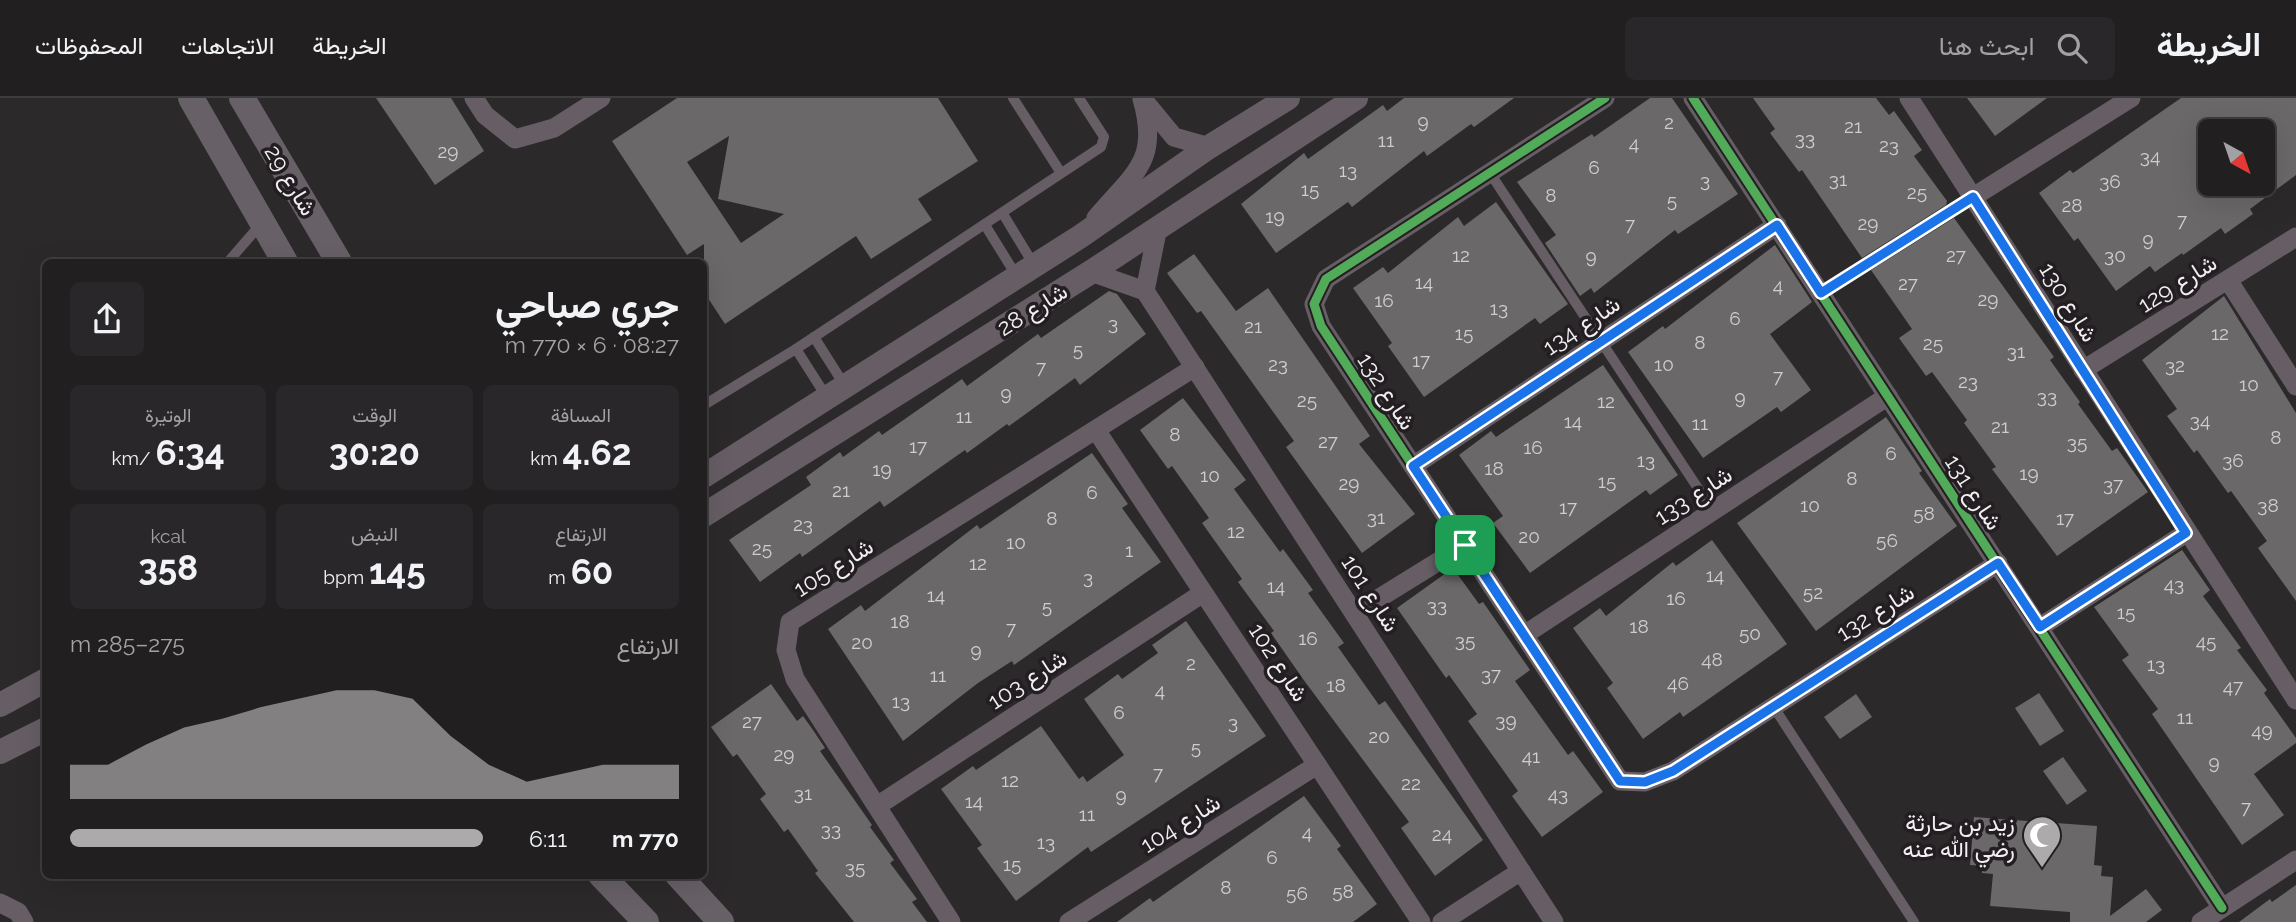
<!DOCTYPE html>
<html lang="ar">
<head>
<meta charset="utf-8">
<style>
  :root { --surface:#211f20; --page:#292729; --text:#f1f3f6; --muted:#a2a2a5; --line:#3e3d3e; --accent:#adaaac }
  body { margin:0; font-family:Raleway,Vazirmatn,sans-serif; background:var(--page); color:var(--text); direction:rtl; height:100vh; display:flex; flex-direction:column; font-size:26px; white-space:nowrap }
  * { box-sizing:border-box; margin:0 }
  p { font-size:23px; color:var(--muted) }
  .icon { flex:none; width:38px; height:38px; fill:none; stroke:currentColor; stroke-width:2; stroke-linecap:round; stroke-linejoin:round }
  .map { position:relative; flex:1; overflow:hidden; direction:ltr }
  .side { position:absolute; left:42px; top:161px; width:665px; height:620px; display:flex; flex-direction:column; background:var(--surface); border-radius:10px; box-shadow:0 7px 28px #0002,0 0 0 2px var(--line); direction:rtl }
  .side>* { flex:none }
  .needle { width:46px; rotate:140deg }
  .buttons { position:absolute; left:2198px; top:21px; display:grid; gap:14px }
  .buttons a { display:grid; place-items:center; width:77px; height:77px; border-radius:10px; background:var(--surface); box-shadow:0 7px 28px #0002,0 0 0 2px var(--line); font-size:35px }
  .pin { position:absolute; display:grid; place-items:center; width:60px; height:60px; color:#fff; margin:-30px; border-radius:14px; box-shadow:0 4px 10px #0006 }
  .round { display:grid; place-items:center; flex:none; width:74px; height:74px; border-radius:10px; background:var(--page) }
  .summary { display:flex; align-items:center; justify-content:space-between; height:119px; padding:0 28px }
  h1 { font-size:38px; font-weight:700; line-height:52px }
  .metrics { display:grid; grid-template-columns:repeat(3,1fr); gap:10px; height:119px; padding:7px 28px }
  .metrics div { display:grid; align-content:center; border-radius:10px; background:var(--page); text-align:center }
  .metrics b { font-size:35px; font-weight:700 }
  .metrics small { font-size:19px; font-weight:400 }
  .metrics p { font-size:19px }
  .chart { height:196px; padding:14px 28px }
  .chart p { display:flex; justify-content:space-between }
  .chart svg { width:100%; height:126px; margin-top:7px; fill:var(--accent); opacity:.7 }
  ul { padding:0 28px; list-style:none; font-size:23px }
  li { display:grid; grid-template-columns:112px 84px 1fr; align-items:center; height:52px }
  li i { height:18px; border-radius:9px; background:var(--accent) }
  header { display:flex; align-items:center; gap:42px; box-sizing:border-box; height:98px; padding:0 35px; background:var(--surface); border-bottom:2px solid var(--line) }
  header strong { font-size:33px }
  nav { display:flex; gap:38px; margin-inline-start:auto; font-size:24px }
  .search { width:490px; height:63px; background:var(--page); display:flex; align-items:center; gap:18px; box-sizing:border-box; padding:0 24px; border-radius:10px; color:var(--muted); font-size:26px }
  .map>svg:first-child { display:block }
  .building { fill:#6b686a; fill-rule:evenodd }
  .lines { fill:none; stroke-linecap:round; stroke-linejoin:round }
  .service { stroke:#675e65; stroke-width:10 }
  .minor { stroke:#675e65; stroke-width:19 }
  .tertiary { stroke:#675e65; stroke-width:24 }
  .secondary { stroke:#686067; stroke-width:26 }
  .cycleway-casing { stroke:#231e22; stroke-width:13 }
  .cycleway { stroke:#51ab58; stroke-width:9 }
  .route-casing { stroke:#fff; stroke-width:14 }
  .route { stroke:#1a73e8; stroke-width:9 }
  .labels { text-anchor:middle; dominant-baseline:central; stroke-width:7; stroke-linejoin:round; paint-order:stroke }
  .number-label { font-size:19px; fill:#d0cdcf }
  .street-label { font-size:23px; fill:#f2eff1; stroke:#231e22 }
  .poi-label { font-size:23px; fill:#f2eff1; stroke:#231e22; text-anchor:end }
</style>
</head>
<body>
<header>
<strong>الخريطة</strong>
<div class="search"><svg class="icon" aria-label="search" viewBox="0 0 24 24"><circle cx="10" cy="10" r="6"/><path d="M15 15l6 6"/></svg>ابحث هنا</div>
<nav><a>الخريطة</a><a>الاتجاهات</a><a>المحفوظات</a></nav>
</header>
<div class="map">
<svg width="2296" height="824" viewBox="0 0 2296 824">
  <rect width="100%" height="100%" fill="#2c292b"/>
  <!-- building -->
  <g class="building">
    <polygon points="376,0 451,0 484,53 435,87"/>
    <path d="M 677,0 L 938,0 L 978,63 L 918,101 L 932,122 L 871,161 L 856,138 L 725,226 L 704,194 L 704,146 L 687,157 L 612,43 ZM 729,38 L 718,101 L 784,116 L 741,145 L 687,64 Z"/>
    <polygon points="1404,0 1514,0 1474,29 1471,26 1427,58 1424,53 1352,109 1348,104 1276,155 1241,106 1304,55 1308,61 1383,7 1387,13"/>
    <polygon points="1650,0 1672,0 1738,96 1678,136 1675,132 1594,195 1591,190 1580,198 1545,145 1556,137 1517,84 1592,36 1594,39"/>
    <polygon points="1753,0 1876,0 1889,17 1894,13 1922,52 1914,58 1947,103 1946,107 1862,160 1802,72 1799,74 1770,35 1775,31"/>
    <polygon points="1967,0 2047,0 1995,38"/>
    <path d="M 2181,0 L 2296,0 L 2296,77 L 2250,111 L 2253,116 L 2225,136 L 2221,130 L 2183,157 L 2182,155 L 2155,174 L 2150,168 L 2116,193 L 2078,140 L 2074,143 L 2039,95 L 2070,72 L 2073,75 ZM 2263,19 L 2263,86 L 2210,86 L 2210,33 L 2243,33 Z"/>
    <polygon points="1496,104 1568,206 1540,226 1535,220 1424,299 1388,248 1392,245 1353,190 1383,169 1388,175 1458,119 1464,128"/>
    <polygon points="1954,120 2054,259 2050,262 2080,304 2078,306 2112,353 2117,350 2148,394 2057,458 1992,371 1996,369 1964,325 1967,322 1932,274 1926,278 1899,240 1912,231 1871,172"/>
    <polygon points="1775,147 1812,204 1770,236 1811,292 1781,314 1777,309 1703,360 1628,254 1663,228 1665,231"/>
    <polygon points="1194,156 1236,213 1268,190 1370,338 1359,346 1415,416 1362,455 1286,349 1294,343 1201,213 1197,215 1167,175"/>
    <polygon points="1109,193 1117,196 1146,236 1080,287 1075,280 1009,328 1007,326 967,355 965,352 884,409 880,403 802,459 800,455 760,484 729,442 811,387 806,379 840,354 843,359 879,333 882,337 962,281 967,288 1038,236 1041,240"/>
    <polygon points="2224,198 2296,315 2296,503 2258,450 2267,443 2231,393 2228,395 2197,352 2194,355 2167,318 2177,311 2142,262"/>
    <polygon points="1603,267 1678,377 1650,397 1646,392 1530,475 1493,425 1503,418 1459,357 1491,333 1496,339"/>
    <polygon points="1183,300 1246,382 1234,391 1280,454 1283,451 1313,492 1308,495 1344,545 1338,549 1379,607 1385,603 1483,742 1435,778 1401,730 1409,724 1303,581 1271,535 1274,533 1238,484 1242,481 1202,425 1209,420 1172,368 1168,371 1140,332"/>
    <polygon points="1886,319 1922,373 1919,375 1957,428 1816,533 1737,425"/>
    <polygon points="1092,355 1128,406 1122,410 1161,464 1014,567 1012,563 978,585 903,643 828,531 861,507 865,513 977,427 980,431"/>
    <polygon points="1712,442 1787,546 1683,619 1680,614 1643,641 1607,590 1613,585 1573,530 1600,510 1606,518 1673,464 1676,468"/>
    <polygon points="2182,452 2210,492 2203,498 2241,550 2237,552 2267,592 2264,595 2296,640 2296,645 2254,676 2284,717 2242,747 2152,616 2158,611 2122,562 2129,557 2094,509"/>
    <polygon points="1453,470 1479,506 1483,504 1530,572 1515,583 1568,657 1573,653 1603,694 1542,739 1512,698 1518,693 1468,623 1477,616 1449,577 1446,580 1397,510"/>
    <polygon points="1186,523 1266,638 1091,754 1088,749 1016,803 977,750 982,747 941,691 973,668 976,672 1041,628 1079,681 1083,678 1087,684 1124,657 1084,601 1118,576 1122,581 1158,555 1152,547"/>
    <polygon points="771,586 797,623 803,618 813,632 825,650 820,653 872,727 870,729 894,762 890,765 917,801 912,804 927,824 854,824 815,775 818,773 788,731 784,734 760,701 766,696 737,656 733,659 711,629"/>
    <polygon points="2039,595 2064,633 2040,648 2015,610"/>
    <polygon points="1856,596 1872,619 1840,641 1824,619"/>
    <polygon points="2063,659 2087,693 2067,707 2043,673"/>
    <polygon points="1304,698 1341,748 1337,751 1377,806 1353,824 1117,824 1150,800 1153,804"/>
    <polygon points="1974,719 2097,728 2094,767 2102,768 2101,778 2113,779 2110,818 2146,791 2162,812 2146,824 2070,824 2070,814 1990,808 1993,776 1982,775 1982,768 1970,767"/>
    <polygon points="2296,787 2296,824 2239,824 2270,801 2272,804"/>
  </g>
  <g class="lines">
    <!-- service -->
    <g class="service">
      <polyline points="1013,0 1061,75"/>
      <polyline points="1490,75 1713,413"/>
      <polyline points="1003,116 1034,167"/>
      <polyline points="985,127 1016,177"/>
      <polyline points="228,164 260,127"/>
      <polyline points="1821,195 1973,99"/>
      <polyline points="814,239 845,288"/>
      <polyline points="796,251 826,298"/>
      <polyline points="704,307 796,251 1101,49 1104,39 1079,0"/>
      <polyline points="1773,608 1914,824"/>
    </g>
    <!-- minor -->
    <g class="minor">
      <polyline points="474,0 485,17 515,41 554,30 601,0"/>
      <polyline points="1605,0 1326,181 1314,206 1321,228 1620,683 1645,684 1673,673 1998,465"/>
      <polyline points="1693,0 2222,810"/>
      <polyline points="1909,0 2296,602"/>
      <polyline points="1146,5 1174,39 1209,49"/>
      <polyline points="1973,99 2131,0"/>
      <path d="M 1096,120 C 1134,75 1160,63 1142,1"/>
      <polyline points="1091,174 1145,193 1554,824"/>
      <polyline points="2228,182 2296,288"/>
      <polyline points="1145,193 1158,129"/>
      <polyline points="2083,272 2296,139"/>
      <polyline points="1096,332 1421,824"/>
      <polyline points="1413,368 1777,127"/>
      <polyline points="1355,515 1465,447"/>
      <polyline points="2040,529 2186,435"/>
      <polyline points="1524,537 1888,298"/>
      <polyline points="877,708 1203,495"/>
      <polyline points="0,805 18,814 24,824"/>
      <polyline points="951,824 795,581 786,552 790,524 1195,269"/>
      <polyline points="1069,824 1317,667"/>
      <polyline points="1442,824 1521,773"/>
      <polyline points="2201,824 2296,762"/>
    </g>
    <!-- tertiary -->
    <g class="tertiary">
      <polyline points="704,378 1081,138 1209,49 1288,0"/>
      <polyline points="704,417 1091,174 1356,0"/>
      <polyline points="0,607 46,582"/>
      <polyline points="0,654 46,631"/>
    </g>
    <!-- secondary -->
    <g class="secondary">
      <polyline points="191,0 285,164"/>
      <polyline points="242,0 339,164"/>
      <polyline points="601,777 646,824"/>
      <polyline points="678,777 721,824"/>
    </g>
    <defs>
      <g id="cycleway">
        <polyline points="1605,0 1326,181 1314,206 1321,228 1620,683 1645,684 1673,673 1998,465"/>
        <polyline points="1693,0 2222,810"/>
      </g>
    </defs>
    <!-- cycleway casing -->
    <use href="#cycleway" class="cycleway-casing"/>
    <!-- cycleway -->
    <use href="#cycleway" class="cycleway"/>
  </g>
  <g class="lines">
    <defs>
      <polygon id="route" points="1973,99 2186,435 2040,529 1998,465 1673,673 1645,684 1620,683 1413,368 1777,127 1821,195"/>
    </defs>
    <!-- route casing -->
    <use href="#route" class="route-casing"/>
    <!-- route -->
    <use href="#route" class="route"/>
  </g>
  <!-- icons -->
  <defs>
    <symbol id="mosque-pin" viewBox="-11 -11 22 30"><path d="M0 17L-7.5 6A9.5 9.5 0 1 1 7.5 6Z" fill="#adaaac" stroke="#231e22"/><path d="M3.5-4.9A6 6 0 1 0 3.5 4.9A5 5 0 1 1 3.5-4.9Z" fill="#fff"/></symbol>
  </defs>
  <g fill-rule="evenodd">
    <use href="#mosque-pin" x="2020" y="715" width="44" height="60"/>
  </g>
  <g class="labels">
    <!-- number labels -->
    <g class="number-label">
      <text x="1423" y="23">9</text>
      <text x="1669" y="24">2</text>
      <text x="1853" y="28">21</text>
      <text x="1805" y="40">33</text>
      <text x="1386" y="42">11</text>
      <text x="1634" y="45">4</text>
      <text x="1889" y="47">23</text>
      <text x="448" y="53">29</text>
      <text x="2150" y="58">34</text>
      <text x="1594" y="69">6</text>
      <text x="1348" y="72">13</text>
      <text x="1838" y="81">31</text>
      <text x="1705" y="82">3</text>
      <text x="2110" y="83">36</text>
      <text x="1310" y="91">15</text>
      <text x="1917" y="94">25</text>
      <text x="1551" y="97">8</text>
      <text x="1672" y="102">5</text>
      <text x="2072" y="107">28</text>
      <text x="1275" y="118">19</text>
      <text x="2182" y="122">7</text>
      <text x="1868" y="125">29</text>
      <text x="1630" y="126">7</text>
      <text x="2148" y="141">9</text>
      <text x="1461" y="157">12</text>
      <text x="1956" y="157">27</text>
      <text x="2115" y="157">30</text>
      <text x="1591" y="158">9</text>
      <text x="1424" y="184">14</text>
      <text x="1908" y="185">27</text>
      <text x="1778" y="187">4</text>
      <text x="1988" y="201">29</text>
      <text x="1384" y="202">16</text>
      <text x="1499" y="210">13</text>
      <text x="1735" y="220">6</text>
      <text x="1113" y="225">3</text>
      <text x="1253" y="228">21</text>
      <text x="1464" y="235">15</text>
      <text x="2220" y="235">12</text>
      <text x="1700" y="244">8</text>
      <text x="1933" y="245">25</text>
      <text x="1078" y="251">5</text>
      <text x="2016" y="253">31</text>
      <text x="1421" y="262">17</text>
      <text x="1278" y="266">23</text>
      <text x="1664" y="266">10</text>
      <text x="2175" y="267">32</text>
      <text x="1041" y="269">7</text>
      <text x="1778" y="278">7</text>
      <text x="1968" y="283">23</text>
      <text x="2249" y="286">10</text>
      <text x="1006" y="295">9</text>
      <text x="2047" y="298">33</text>
      <text x="1740" y="299">9</text>
      <text x="1307" y="302">25</text>
      <text x="1606" y="303">12</text>
      <text x="964" y="318">11</text>
      <text x="2200" y="322">34</text>
      <text x="1573" y="323">14</text>
      <text x="1700" y="325">11</text>
      <text x="2000" y="328">21</text>
      <text x="1175" y="336">8</text>
      <text x="2276" y="339">8</text>
      <text x="1328" y="343">27</text>
      <text x="2077" y="344">35</text>
      <text x="918" y="348">17</text>
      <text x="1533" y="349">16</text>
      <text x="1891" y="355">6</text>
      <text x="1646" y="362">13</text>
      <text x="2233" y="362">36</text>
      <text x="1494" y="370">18</text>
      <text x="882" y="371">19</text>
      <text x="2029" y="375">19</text>
      <text x="1210" y="377">10</text>
      <text x="1852" y="380">8</text>
      <text x="1607" y="383">15</text>
      <text x="1349" y="385">29</text>
      <text x="2113" y="386">37</text>
      <text x="841" y="392">21</text>
      <text x="1092" y="394">6</text>
      <text x="1810" y="407">10</text>
      <text x="2268" y="407">38</text>
      <text x="1568" y="409">17</text>
      <text x="1924" y="415">58</text>
      <text x="1376" y="419">31</text>
      <text x="1052" y="420">8</text>
      <text x="2065" y="420">17</text>
      <text x="803" y="426">23</text>
      <text x="1236" y="433">12</text>
      <text x="1529" y="438">20</text>
      <text x="1887" y="442">56</text>
      <text x="1016" y="444">10</text>
      <text x="762" y="450">25</text>
      <text x="1129" y="452">1</text>
      <text x="978" y="465">12</text>
      <text x="1715" y="477">14</text>
      <text x="1088" y="479">3</text>
      <text x="2174" y="486">43</text>
      <text x="1276" y="488">14</text>
      <text x="1813" y="494">52</text>
      <text x="936" y="497">14</text>
      <text x="1676" y="500">16</text>
      <text x="1437" y="507">33</text>
      <text x="1047" y="508">5</text>
      <text x="2126" y="514">15</text>
      <text x="900" y="523">18</text>
      <text x="1639" y="528">18</text>
      <text x="1011" y="530">7</text>
      <text x="1750" y="535">50</text>
      <text x="1308" y="540">16</text>
      <text x="1465" y="542">35</text>
      <text x="2206" y="543">45</text>
      <text x="862" y="544">20</text>
      <text x="976" y="552">9</text>
      <text x="1712" y="561">48</text>
      <text x="1191" y="565">2</text>
      <text x="2156" y="566">13</text>
      <text x="1491" y="576">37</text>
      <text x="938" y="577">11</text>
      <text x="1678" y="585">46</text>
      <text x="1336" y="587">18</text>
      <text x="2233" y="588">47</text>
      <text x="1160" y="592">4</text>
      <text x="901" y="603">13</text>
      <text x="1119" y="614">6</text>
      <text x="2185" y="619">11</text>
      <text x="1506" y="622">39</text>
      <text x="752" y="623">27</text>
      <text x="1233" y="624">3</text>
      <text x="2262" y="632">49</text>
      <text x="1379" y="638">20</text>
      <text x="1196" y="649">5</text>
      <text x="784" y="656">29</text>
      <text x="1531" y="658">41</text>
      <text x="2214" y="664">9</text>
      <text x="1158" y="675">7</text>
      <text x="1010" y="682">12</text>
      <text x="1411" y="685">22</text>
      <text x="803" y="695">31</text>
      <text x="1558" y="696">43</text>
      <text x="1121" y="697">9</text>
      <text x="974" y="703">14</text>
      <text x="2246" y="709">7</text>
      <text x="1087" y="716">11</text>
      <text x="831" y="731">33</text>
      <text x="1307" y="734">4</text>
      <text x="1442" y="736">24</text>
      <text x="1046" y="744">13</text>
      <text x="1272" y="759">6</text>
      <text x="1012" y="766">15</text>
      <text x="855" y="769">35</text>
      <text x="1226" y="789">8</text>
      <text x="1343" y="793">58</text>
      <text x="1297" y="795">56</text>
    </g>
    <!-- street labels -->
    <g class="street-label">
      <text transform="translate(291 82) rotate(59)">شارع 29</text>
      <text transform="translate(2177 185) rotate(-32)">شارع 129</text>
      <text transform="translate(2069 204) rotate(58)">شارع 130</text>
      <text transform="translate(1032 211) rotate(-32)">شارع 28</text>
      <text transform="translate(1581 227) rotate(-34)">شارع 134</text>
      <text transform="translate(1387 293) rotate(57)">شارع 132</text>
      <text transform="translate(1974 394) rotate(57)">شارع 131</text>
      <text transform="translate(1693 397) rotate(-33)">شارع 133</text>
      <text transform="translate(833 469) rotate(-32)">شارع 105</text>
      <text transform="translate(1371 495) rotate(57)">شارع 101</text>
      <text transform="translate(1875 514) rotate(-32)">شارع 132</text>
      <text transform="translate(1279 564) rotate(57)">شارع 102</text>
      <text transform="translate(1027 581) rotate(-33)">شارع 103</text>
      <text transform="translate(1180 725) rotate(-32)">شارع 104</text>
    </g>
    <!-- poi labels -->
    <g class="poi-label">
      <text x="2015" y="724">زيد بن حارثة<tspan x="2015" dy="26">رضي الله عنه</tspan></text>
    </g>
  </g>
</svg>
<div class="buttons">
<a><svg class="needle" viewBox="-14 -14 28 28"><path d="M0-13l5 13h-10z" fill="#e53935"/><path d="M0 13l5-13h-10z" fill="#a2a2a5"/></svg></a>
</div>
<div class="pin" style="left:1465px;top:447px;background:#1e9e55"><svg class="icon" aria-label="arrive" viewBox="0 0 24 24"><path d="M6 21V4h12l-3 4 3 4H6"/></svg></div>
<section class="side">
<div class="summary"><div><h1>جري صباحي</h1><p>08:27 · 6 × 770 m</p></div><a class="round"><svg class="icon" aria-label="share" viewBox="0 0 24 24"><path d="M12 15V3M7 8l5-5 5 5M5 13v7h14v-7"/></svg></a></div>
<div class="metrics">
<div><p>المسافة</p><b>4.62<small> km</small></b></div>
<div><p>الوقت</p><b>30:20</b></div>
<div><p>الوتيرة</p><b>6:34<small> /km</small></b></div>
</div>
<div class="metrics">
<div><p>الارتفاع</p><b>60<small> m</small></b></div>
<div><p>النبض</p><b>145<small> bpm</small></b></div>
<div><p>kcal</p><b>358</b></div>
</div>
<div class="chart"><p><span>الارتفاع</span>275–285 m</p>
<svg viewBox="0 0 160 44" preserveAspectRatio="none"><path d="M0 44V32L10 32L20 25L30 19L40 16L50 12L60 9L70 6L80 6L90 9L100 22L110 32L120 38L130 35L140 32L150 32L160 32V44z"/></svg>
</div>
<ul>
<li><b>770 m</b>6:11<i style="width:100%"></i></li>
</ul>
</section>
</div>
</body>
</html>
